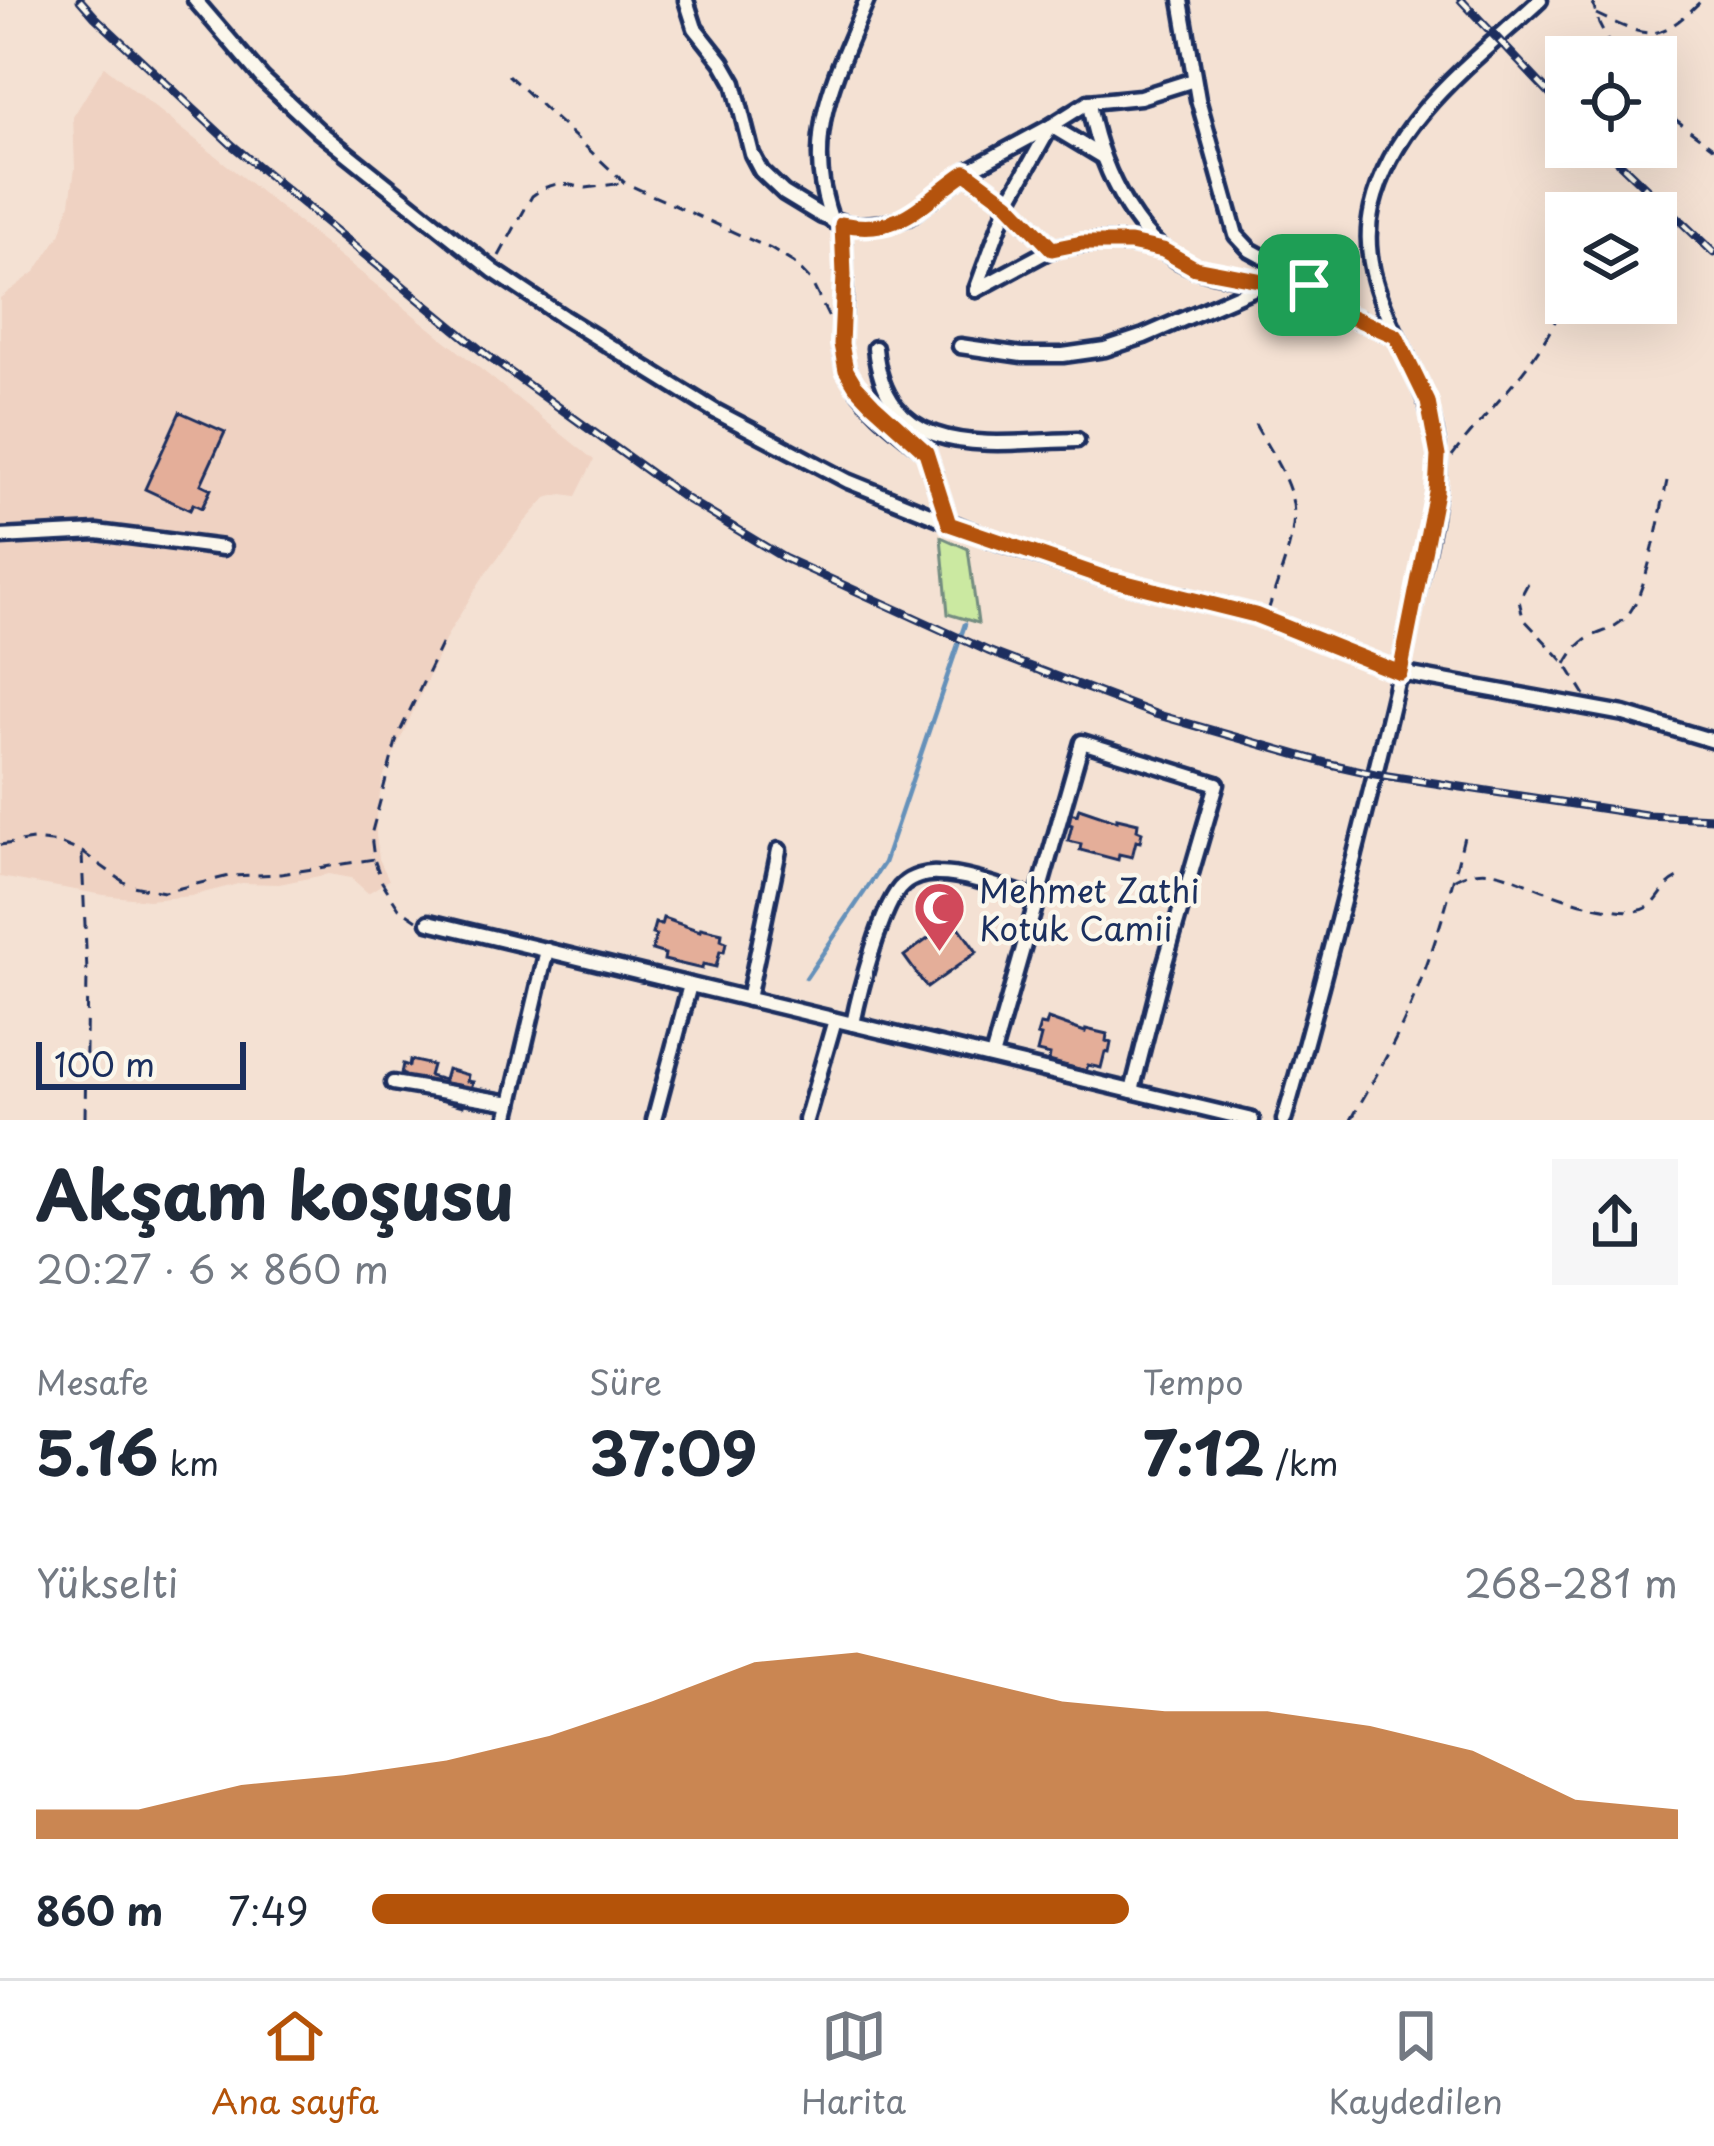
<!DOCTYPE html>
<html lang="tr">
<head>
<meta charset="utf-8">
<style>
  :root { --surface:#fff; --page:#f6f6f7; --text:#1f2937; --muted:#747a83; --line:#e0e1e3; --accent:#b45309 }
  body { margin:0; font-family:"Playpen Sans",sans-serif; background:var(--page); color:var(--text); height:100vh; display:flex; flex-direction:column; font-size:45px; white-space:nowrap }
  * { box-sizing:border-box; margin:0 }
  p { font-size:39px; color:var(--muted) }
  .icon { flex:none; width:66px; height:66px; fill:none; stroke:currentColor; stroke-width:2; stroke-linecap:round; stroke-linejoin:round }
  .map { position:relative; height:1120px; overflow:hidden }
  .sheet { display:flex; flex-direction:column; background:var(--surface); flex:1 }
  .sheet>* { flex:none }
  .tools { position:absolute; left:1545px; top:36px; display:grid; gap:24px }
  .tools a { display:grid; place-items:center; width:132px; height:132px; border-radius:0px; background:var(--surface); box-shadow:0 12px 48px #0002; font-size:60px }
  .scale { position:absolute; left:36px; bottom:30px; width:210px; box-sizing:border-box; padding-left:12px; border:6px solid #1b2f5e; border-top:0; font-size:33px; line-height:42px; white-space:nowrap; color:#1b2f5e; -webkit-text-stroke:9px #fbf7ec; paint-order:stroke }
  .pin { position:absolute; display:grid; place-items:center; width:102px; height:102px; color:#fff; margin:-51px; border-radius:24px; box-shadow:0 6px 18px #0006 }
  .round { display:grid; place-items:center; flex:none; width:126px; height:126px; border-radius:0px; background:var(--page) }
  .overview { display:flex; align-items:center; justify-content:space-between; height:204px; padding:0 36px }
  h1 { font-size:66px; font-weight:700; line-height:90px }
  .stats { display:grid; grid-template-columns:repeat(3,1fr); gap:18px; height:204px; padding:12px 36px }
  .stats div { display:grid; align-content:center }
  .stats b { font-size:60px; font-weight:700 }
  .stats small { font-size:33px; font-weight:400 }
  .stats p { font-size:33px }
  .chart { height:336px; padding:24px 36px }
  .chart p { display:flex; justify-content:space-between }
  .chart svg { width:100%; height:216px; margin-top:12px; fill:var(--accent); opacity:.7 }
  ul { padding:0 36px; list-style:none; font-size:39px }
  li { display:grid; grid-template-columns:192px 144px 1fr; align-items:center; height:90px }
  li i { height:30px; border-radius:15px; background:var(--accent) }
  .dock { display:flex; justify-content:space-around; align-items:center; height:168px; border-top:3px solid var(--line); background:var(--surface); font-size:33px; color:var(--muted) }
  .dock a { display:grid; justify-items:center; gap:6px }
  .dock .current { color:var(--accent) }
  .map>svg:first-child { display:block }
  .built { fill:#efd2c2 }
  .green { fill:#cbe9a1; stroke:#738c80; stroke-width:3 }
  .lines { fill:none; stroke-linecap:round; stroke-linejoin:round }
  .stream { stroke:#6591ba; stroke-width:4.5 }
  .building { fill:#e4ae99; stroke:#1b2f5e; stroke-width:3 }
  .minor-casing { stroke:#1b2f5e; stroke-width:21 }
  .path { stroke:#1b2f5e; stroke-width:3; stroke-dasharray:12 9; stroke-linecap:butt }
  .minor { stroke:#fbf7ec; stroke-width:12 }
  .rail-casing { stroke:#1b2f5e; stroke-width:9 }
  .rail { stroke:#fbf7ec; stroke-width:4.5; stroke-dasharray:14; stroke-linecap:butt }
  .route-casing { stroke:#fff; stroke-width:24 }
  .route { stroke:#b45309; stroke-width:15 }
  .labels { text-anchor:middle; dominant-baseline:central; stroke-width:9; stroke-linejoin:round; paint-order:stroke }
  .poi-label { font-size:33px; fill:#1b2f5e; stroke:#fbf7ec; text-anchor:start }
</style>
</head>
<body>
<div class="map">
<svg width="1714" height="1120" viewBox="0 0 1714 1120">
  <rect width="100%" height="100%" fill="#f4e1d3"/>
  <filter id="ink" filterUnits="userSpaceOnUse"><feTurbulence type="fractalNoise" baseFrequency=".00833" numOctaves="2"/><feDisplacementMap in="SourceGraphic" scale="24" xChannelSelector="R" yChannelSelector="G"/><feConvolveMatrix kernelMatrix="1 2 1 2 8 2 1 2 1" color-interpolation-filters="sRGB"/></filter>
  <g filter="url(#ink)">
    <!-- built -->
    <polygon class="built" points="104,66 594,460 576,496 562,494 546,498 523,524 481,580 447,636 383,778 376,816 376,836 379,859 389,880 368,893 351,878 329,874 279,884 242,883 191,896 148,900 104,895 0,877 0,298 35,272 60,235 70,203 75,168 73,117"/>
    <!-- green -->
    <polygon class="green" points="941,537 968,549 978,623 948,614"/>
    <g class="lines">
      <!-- stream -->
      <polyline class="stream" points="806,978 884,863 965,624"/>
    </g>
    <!-- building -->
    <g class="building">
      <polygon points="180,412 225,432 201,484 211,489 202,508 193,504 190,510 145,489"/>
      <polygon points="1079,808 1117,821 1117,818 1138,823 1137,830 1142,832 1140,842 1136,841 1132,857 1119,854 1118,860 1080,850 1081,844 1068,841 1072,825 1069,824 1071,813 1077,815"/>
      <polygon points="663,918 700,931 701,928 722,933 721,940 726,942 724,952 720,951 716,967 703,964 702,969 664,960 665,954 652,950 656,935 652,934 655,923 661,925"/>
      <polygon points="954,920 977,952 927,988 904,956"/>
      <polygon points="1048,1019 1085,1032 1086,1029 1107,1034 1106,1041 1111,1043 1109,1053 1105,1052 1101,1068 1088,1065 1086,1071 1049,1061 1050,1055 1037,1052 1041,1036 1037,1035 1040,1025 1046,1026"/>
      <polygon points="410,1060 432,1065 429,1076 444,1080 447,1069 468,1075 467,1081 473,1082 470,1092 467,1091 463,1106 400,1090 404,1075 401,1074 403,1064 409,1066"/>
    </g>
    <g class="lines">
      <defs>
        <g id="minor">
          <polyline points="195,0 263,79 319,131 494,271 563,317 715,411 848,481 1001,543 1105,578 1255,615 1400,673 1624,714 1714,741"/>
          <polyline points="686,0 695,28 722,62 734,83 752,154 761,171 784,193 822,216 853,226 888,223 908,217 966,172 1051,126 1089,102 1140,97 1194,80"/>
          <polyline points="1181,0 1198,99 1236,235 1250,250 1296,275 1343,313 1396,336"/>
          <path d="M 1089,102 C 1096,157 1133,241 1187,265 C 1211,276 1242,277 1269,282"/>
          <path d="M 966,172 L 1008,203 L 1052,249 C 1089,240 1124,240 1161,249"/>
          <path d="M 832,221 C 801,137 835,77 867,0"/>
          <path d="M 842,224 C 843,249 845,274 844,299 C 843,324 837,349 848,373 C 862,404 899,431 926,452"/>
          <polyline points="976,290 1008,203 1051,126 1101,156"/>
          <polyline points="976,290 1052,249"/>
          <polyline points="960,346 1022,355 1063,355 1105,349 1144,336 1269,282 1304,284"/>
          <path d="M 875,348 C 887,464 993,442 1077,440"/>
          <polyline points="925,448 949,524"/>
          <polyline points="0,537 97,532 223,548"/>
          <polyline points="429,922 1252,1120"/>
          <polyline points="748,999 779,850"/>
          <path d="M 853,1024 C 859,994 882,902 903,885 C 912,877 926,873 938,874 C 968,874 1008,890 1037,899"/>
          <polyline points="992,1057 1082,742 1217,784 1162,973 1132,1091"/>
          <polyline points="393,1083 511,1103"/>
          <polyline points="507,1120 547,950"/>
          <polyline points="654,1120 690,985"/>
          <polyline points="806,1120 835,1020"/>
          <path d="M 1284,1120 C 1313,1021 1338,922 1363,822 C 1380,754 1397,687 1411,619 C 1421,567 1439,511 1438,458 C 1435,370 1351,299 1372,208 C 1393,117 1476,60 1540,0"/>
        </g>
      </defs>
      <!-- minor casing -->
      <use href="#minor" class="minor-casing"/>
      <!-- path -->
      <g class="path">
        <polyline points="1592,0 1599,24 1616,57"/>
        <path d="M 1596,14 C 1650,39 1657,44 1702,0"/>
        <polyline points="508,75 625,183 771,249 794,263 811,281 829,318"/>
        <polyline points="1656,105 1714,148"/>
        <polyline points="1564,192 1566,242"/>
        <polyline points="499,256 532,196 543,188 560,183 586,188 623,183"/>
        <path d="M 1255,424 C 1268,448 1288,476 1293,504 C 1298,533 1278,579 1269,608"/>
        <path d="M 1452,456 C 1491,405 1549,355 1566,292"/>
        <polyline points="1528,583 1519,600 1523,618 1566,664 1585,695"/>
        <path d="M 1566,664 C 1585,627 1602,640 1625,618 C 1647,597 1660,513 1667,481"/>
        <polyline points="0,845 33,840 59,843 82,852 128,885 164,892 229,876 281,874 374,859"/>
        <polyline points="82,854 87,972 85,1120"/>
        <path d="M 1455,879 C 1488,861 1513,879 1543,890 C 1571,901 1605,911 1634,911 C 1663,910 1658,881 1685,876"/>
        <polyline points="417,920 399,908 382,882 374,859 371,835 397,738 443,640"/>
        <path d="M 1351,1120 C 1365,1095 1379,1071 1392,1046 C 1426,979 1448,905 1465,832"/>
      </g>
      <!-- minor -->
      <use href="#minor" class="minor"/>
      <defs>
        <g id="rail">
          <polyline points="80,0 95,17 232,145 489,357 685,498 784,558 988,651 1155,714 1326,763 1375,774 1646,815 1714,818"/>
          <polyline points="1461,0 1566,111"/>
          <polyline points="1603,147 1714,253"/>
        </g>
      </defs>
      <!-- rail casing -->
      <use href="#rail" class="rail-casing"/>
      <!-- rail -->
      <use href="#rail" class="rail"/>
    </g>
  </g>
  <g class="lines" filter="url(#ink)">
    <defs>
      <path id="route" d="M 966,172 L 1008,203 L 1052,249 L 1082,243 L 1130,243 L 1163,250 L 1195,268 L 1269,282 L 1309,285 L 1343,313 L 1396,336 L 1428,402 L 1438,456 L 1436,492 L 1400,673 L 1255,615 L 1106,578 L 949,524 L 926,452 L 873,404 L 855,385 L 846,370 L 841,344 L 844,275 L 842,224 C 903,236 921,202 966,172 Z"/>
    </defs>
    <!-- route casing -->
    <use href="#route" class="route-casing"/>
    <!-- route -->
    <use href="#route" class="route"/>
  </g>
  <!-- icons -->
  <defs>
    <symbol id="mosque-pin" viewBox="-11 -11 22 30"><path d="M0 17L-7.5 6A9.5 9.5 0 1 1 7.5 6Z" fill="#d1495b" stroke="#fbf7ec"/><path d="M3.5-4.9A6 6 0 1 0 3.5 4.9A5 5 0 1 1 3.5-4.9Z" fill="#fff"/></symbol>
  </defs>
  <g fill-rule="evenodd">
    <use href="#mosque-pin" x="910" y="878" width="59" height="81"/>
  </g>
  <g class="labels">
    <!-- poi labels -->
    <g class="poi-label">
      <text x="979" y="889">Mehmet Zathi<tspan x="979" dy="38">Kotuk Camii</tspan></text>
    </g>
  </g>
</svg>
<div class="tools">
<a><svg class="icon" aria-label="locate" viewBox="0 0 24 24"><circle cx="12" cy="12" r="6"/><path d="M12 2v4M12 18v4M2 12h4M18 12h4"/></svg></a>
<a><svg class="icon" aria-label="layers" viewBox="0 0 24 24"><path d="M12 4l9 5-9 5-9-5zM3 14l9 5 9-5"/></svg></a>
</div>
<div class="scale">100 m</div>
<div class="pin" style="left:1309px;top:285px;background:#1e9e55"><svg class="icon" aria-label="arrive" viewBox="0 0 24 24"><path d="M6 21V4h12l-3 4 3 4H6"/></svg></div>
</div>
<section class="sheet">
<div class="overview"><div><h1>Akşam koşusu</h1><p>20:27 · 6 × 860 m</p></div><a class="round"><svg class="icon" aria-label="share" viewBox="0 0 24 24"><path d="M12 15V3M7 8l5-5 5 5M5 13v7h14v-7"/></svg></a></div>
<div class="stats">
<div><p>Mesafe</p><b>5.16<small> km</small></b></div>
<div><p>Süre</p><b>37:09</b></div>
<div><p>Tempo</p><b>7:12<small> /km</small></b></div>
</div>
<div class="chart"><p><span>Yükselti</span>268–281 m</p>
<svg viewBox="0 0 160 44" preserveAspectRatio="none"><path d="M0 44V38L10 38L20 33L30 31L40 28L50 23L60 16L70 8L80 6L90 11L100 16L110 18L120 18L130 21L140 26L150 36L160 38V44z"/></svg>
</div>
<ul>
<li><b>860 m</b>7:49<i style="width:58%"></i></li>
</ul>
</section>
<nav class="dock">
<a class="current"><svg class="icon" aria-label="home" viewBox="0 0 24 24"><path d="M3 11l9-7 9 7M6 9v11h12V9"/></svg>Ana sayfa</a>
<a><svg class="icon" aria-label="map" viewBox="0 0 24 24"><path d="M3 6l6-2 6 2 6-2v14l-6 2-6-2-6 2zM9 4v14M15 6v14"/></svg>Harita</a>
<a><svg class="icon" aria-label="saved" viewBox="0 0 24 24"><path d="M7 4h10v16l-5-4-5 4z"/></svg>Kaydedilen</a>
</nav>
</body>
</html>
